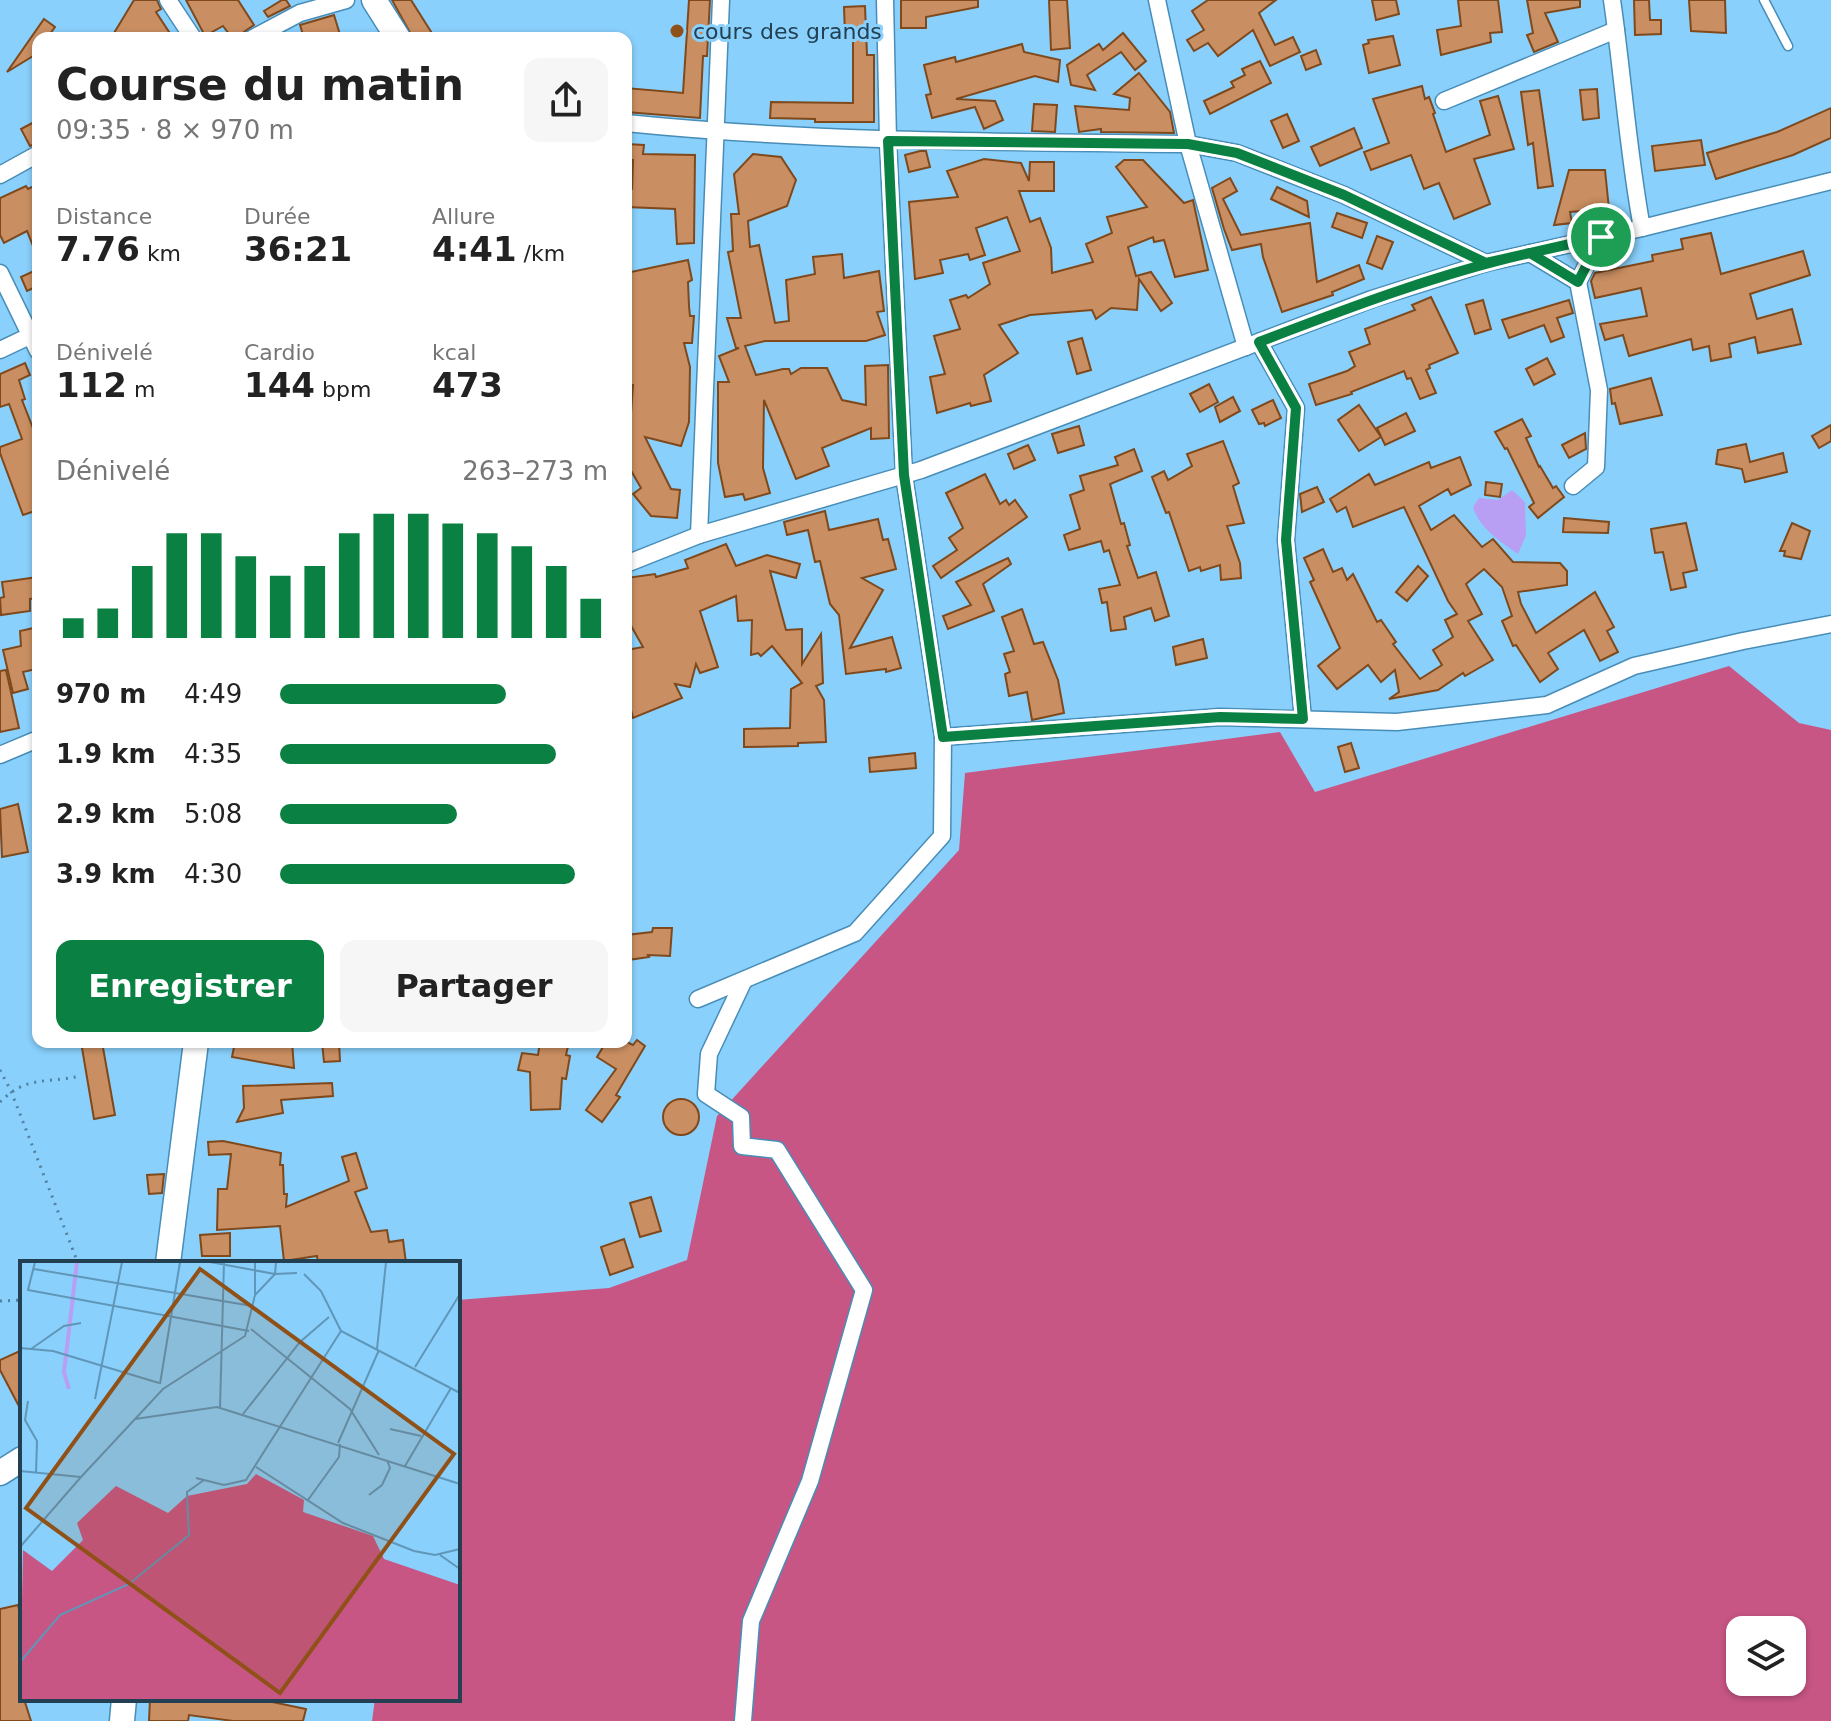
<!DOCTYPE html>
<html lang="fr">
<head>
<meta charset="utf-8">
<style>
  :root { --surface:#fff; --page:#f6f6f6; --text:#222; --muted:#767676; --accent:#0b8043 }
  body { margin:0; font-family:"DejaVu Sans",sans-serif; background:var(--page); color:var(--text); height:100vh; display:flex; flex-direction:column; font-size:30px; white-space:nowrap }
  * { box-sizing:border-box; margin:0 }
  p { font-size:26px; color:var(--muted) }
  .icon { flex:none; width:44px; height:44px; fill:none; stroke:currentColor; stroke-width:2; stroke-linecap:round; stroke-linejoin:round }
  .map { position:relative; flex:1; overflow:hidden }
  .sheet { position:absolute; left:32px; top:32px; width:600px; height:1016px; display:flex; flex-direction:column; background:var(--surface); border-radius:16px; box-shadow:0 2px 6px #0004 }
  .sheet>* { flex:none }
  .controls { position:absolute; left:1726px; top:1616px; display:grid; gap:16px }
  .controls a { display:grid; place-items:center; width:80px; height:80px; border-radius:16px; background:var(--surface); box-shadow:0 2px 6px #0004; font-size:40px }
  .pin { position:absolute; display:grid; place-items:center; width:68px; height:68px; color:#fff; margin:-34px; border:4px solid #fff; border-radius:50%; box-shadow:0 2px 8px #0007 }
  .round { display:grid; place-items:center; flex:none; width:84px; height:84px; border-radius:16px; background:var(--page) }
  .headline { display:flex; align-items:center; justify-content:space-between; height:136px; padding:0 24px }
  h1 { font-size:44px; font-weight:700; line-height:60px }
  .stats { display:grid; grid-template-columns:repeat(3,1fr); gap:12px; height:136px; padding:8px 24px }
  .stats div { display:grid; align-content:center }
  .stats b { font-size:34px; font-weight:700 }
  .stats small { font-size:22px; font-weight:400 }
  .stats p { font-size:22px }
  .chart { height:224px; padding:16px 24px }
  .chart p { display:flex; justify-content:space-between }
  .chart svg { width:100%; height:144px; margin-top:8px; stroke:var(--accent); stroke-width:6 }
  .primary-button { display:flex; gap:16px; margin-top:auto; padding:16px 24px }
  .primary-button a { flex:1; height:92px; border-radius:16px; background:var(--accent); color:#fff; font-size:32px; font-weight:700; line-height:92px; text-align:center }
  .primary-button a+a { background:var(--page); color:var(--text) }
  ul { padding:0 24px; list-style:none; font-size:26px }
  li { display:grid; grid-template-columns:128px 96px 1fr; align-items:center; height:60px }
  li i { height:20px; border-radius:10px; background:var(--accent) }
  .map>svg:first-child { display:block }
  .forest { fill:#c75684; fill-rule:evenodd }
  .water { fill:#b89ff3 }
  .building { fill:#c98e61; stroke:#7f491c; stroke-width:2 }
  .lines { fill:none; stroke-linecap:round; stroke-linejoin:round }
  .lane-casing { stroke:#488db7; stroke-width:11 }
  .street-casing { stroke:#488db7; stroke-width:19 }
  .secondary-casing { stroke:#488db7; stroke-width:27 }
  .path { stroke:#51819f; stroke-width:3; stroke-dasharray:2 6; stroke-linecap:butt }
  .lane { stroke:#fff; stroke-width:8 }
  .street { stroke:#fff; stroke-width:16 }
  .secondary { stroke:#fff; stroke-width:24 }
  .route-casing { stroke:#fff; stroke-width:16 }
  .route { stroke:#0b8043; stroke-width:10 }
  .poi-dot { fill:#905118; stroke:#89d0fc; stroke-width:3 }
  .labels { text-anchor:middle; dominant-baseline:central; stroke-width:6; stroke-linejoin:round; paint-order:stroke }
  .poi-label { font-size:22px; fill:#234052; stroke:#89d0fc; text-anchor:start }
  .inset-river { fill:none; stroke:#b89ff3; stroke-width:4 }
  .inset-road { fill:none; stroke:#6096b8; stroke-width:2 }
  .view { fill:#905118; fill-opacity:0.15; stroke:#905118; stroke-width:4 }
  .inset-edge { fill:none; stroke:#234052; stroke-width:4 }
</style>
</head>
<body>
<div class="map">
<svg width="1831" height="1721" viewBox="0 0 1831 1721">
  <rect width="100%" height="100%" fill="#89d0fc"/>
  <!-- forest -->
  <path class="forest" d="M 1729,666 L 1799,723 L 1831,730 L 1831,1721 L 372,1721 L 375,1699 L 458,1699 L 458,1300 L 609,1288 L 687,1260 L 717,1116 L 959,850 L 965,773 L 1280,732 L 1315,792 ZM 1740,1630 L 1792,1630 L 1792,1682 L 1740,1682 Z"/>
  <!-- water -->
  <path class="water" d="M 1512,490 L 1525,502 L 1526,535 L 1518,554 C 1501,542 1479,528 1473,507 L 1479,498 L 1498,500 Z"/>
  <!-- building -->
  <g class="building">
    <polygon points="134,0 157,0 161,9 156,12 173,38 111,38"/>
    <polygon points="186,0 238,0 254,25 244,32 242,38 232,38 223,26 205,36"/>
    <polygon points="282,0 286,0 290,6 268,17 264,11"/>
    <polygon points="392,0 411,0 435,38 413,38"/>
    <polygon points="689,0 710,0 707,56 703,56 700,118 626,112 626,88 683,93"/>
    <polygon points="901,0 978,0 978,7 926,17 926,28 901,28"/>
    <polygon points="1049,0 1067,0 1070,48 1051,50"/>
    <polygon points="1208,0 1276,0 1259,13 1275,45 1293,37 1300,52 1270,66 1253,30 1218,56 1208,43 1194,51 1187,40 1204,30 1192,11"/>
    <polygon points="1372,0 1396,0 1399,14 1376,20"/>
    <polygon points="1458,0 1498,0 1502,32 1490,33 1491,42 1441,55 1437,30 1461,26"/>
    <polygon points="1527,0 1580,0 1580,7 1545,13 1558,42 1534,52 1527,35 1533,33"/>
    <polygon points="1634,0 1649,0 1650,20 1661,20 1661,34 1635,35"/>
    <polygon points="1689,0 1725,0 1726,33 1691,31"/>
    <polygon points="865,6 867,55 874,55 874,122 815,122 815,119 770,118 771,102 853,103 853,34 845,34 844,7"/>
    <polygon points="334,15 341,38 304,38 300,25"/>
    <polygon points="44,19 55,27 47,38 38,38 38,53 7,72"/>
    <polygon points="1123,33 1146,61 1135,70 1121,52 1087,75 1095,90 1071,85 1067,65 1099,44 1103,50"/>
    <polygon points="1393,36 1400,65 1369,73 1363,45 1369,43 1368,40"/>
    <polygon points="1022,44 1024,52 1060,60 1058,82 1035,76 956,99 995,101 1003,120 984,129 975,107 932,118 926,95 931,94 924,65 955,57 956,62"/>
    <polygon points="1316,50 1321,64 1306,70 1301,56"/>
    <polygon points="1260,61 1271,83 1210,114 1204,101 1234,87 1231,82 1245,75 1242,69"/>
    <polygon points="1139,73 1170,112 1174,133 1101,132 1101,129 1079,132 1075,106 1129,110 1130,98 1114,94"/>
    <polygon points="1422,86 1425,99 1429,97 1435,113 1433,114 1446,152 1490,135 1480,101 1498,96 1514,149 1474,159 1490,204 1454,219 1439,183 1424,189 1411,155 1371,170 1364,152 1389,143 1373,99"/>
    <polygon points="1597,89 1599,118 1583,120 1580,90"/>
    <polygon points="1539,90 1553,186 1538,188 1533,143 1528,145 1521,92"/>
    <polygon points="1034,104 1057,105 1055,132 1032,131"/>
    <polygon points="1831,108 1831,138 1793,155 1716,179 1707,153 1777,132"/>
    <polygon points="1287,114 1299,141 1283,148 1271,121"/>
    <polygon points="38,120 38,143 30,146 21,129"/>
    <polygon points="1354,128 1362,148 1320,166 1311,147"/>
    <polygon points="1701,140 1705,165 1655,171 1652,146"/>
    <polygon points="626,144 644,145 643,154 695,155 694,243 677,244 675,209 626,207 626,190 632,189 633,160 626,160"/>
    <polygon points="920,151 926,151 930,167 909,172 905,155"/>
    <polygon points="753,154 781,157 796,180 787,206 748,221 750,247 759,245 775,323 789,321 786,280 815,274 813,257 842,254 844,278 879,271 884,311 877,312 885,335 866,341 765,341 745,346 756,375 783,369 789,369 791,374 801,368 827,368 842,400 866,405 865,366 888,365 889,438 871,439 871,428 822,448 829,466 796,479 764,400 763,468 770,493 745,500 743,494 725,497 718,463 718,382 729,382 719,356 739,348 736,348 727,318 741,318 728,252 733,251 731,214 739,214 734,174"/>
    <polygon points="984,159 1021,163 1029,181 1030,162 1054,162 1054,191 1019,191 1030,222 1040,218 1051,248 1052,273 1093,262 1086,244 1112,233 1107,217 1147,207 1116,167 1124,160 1143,160 1184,203 1193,200 1208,270 1175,277 1164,240 1154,242 1153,237 1128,247 1136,276 1151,272 1172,303 1161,311 1139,279 1137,310 1111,308 1096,319 1092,310 1030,315 999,325 1018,353 984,375 991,401 971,406 970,403 937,413 930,377 945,374 934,336 960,329 950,300 966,295 968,298 990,284 983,263 1020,251 1007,217 976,228 985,255 970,260 968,254 940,260 943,273 915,279 909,202 958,197 947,171"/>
    <polygon points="1569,170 1605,170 1609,209 1570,212 1572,223 1554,225"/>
    <polygon points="1230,178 1237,191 1223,199 1241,235 1310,223 1317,282 1359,265 1364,279 1332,292 1333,295 1282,312 1263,257 1261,244 1232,250 1224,229 1212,188"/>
    <polygon points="38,184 38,256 37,256 27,231 4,243 0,235 0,198 26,186 28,189"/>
    <polygon points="1277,187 1307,201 1309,217 1271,199"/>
    <polygon points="1337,213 1367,223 1362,238 1332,227"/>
    <polygon points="1711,233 1721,274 1803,251 1810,275 1750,294 1757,319 1792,309 1801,344 1758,353 1755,337 1729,344 1731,357 1711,361 1709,346 1693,350 1691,339 1629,356 1623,335 1605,340 1600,324 1647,316 1641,288 1595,298 1591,281 1595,273 1653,261 1652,255 1683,249 1681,239"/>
    <polygon points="1377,236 1393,242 1382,269 1367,263"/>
    <polygon points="688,260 692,280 688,282 689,306 690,316 694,316 692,343 684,343 690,367 689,422 681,446 645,437 671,489 680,490 677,518 651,516 633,494 641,488 626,462 626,405 631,413 633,385 626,386 626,273"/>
    <polygon points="38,269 38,286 27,291 21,277"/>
    <polygon points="1431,297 1458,353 1429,365 1430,368 1426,370 1436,393 1420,399 1411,378 1407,379 1404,371 1351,392 1352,394 1316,405 1309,384 1347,371 1355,366 1349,352 1370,344 1365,329 1415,310 1412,305"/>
    <polygon points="1483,300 1491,329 1475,334 1466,305"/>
    <polygon points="1569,300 1573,313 1557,318 1564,337 1551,342 1544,325 1509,338 1502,320"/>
    <polygon points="1082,338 1091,370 1077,374 1068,342"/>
    <polygon points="1547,358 1555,374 1534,385 1526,369"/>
    <polygon points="25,363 30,375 19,380 25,399 22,400 38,441 38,510 23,515 0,453 0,447 22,439 9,404 0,407 0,374"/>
    <polygon points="1651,378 1662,415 1620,424 1615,403 1612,404 1610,389"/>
    <polygon points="1209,384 1218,402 1200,412 1190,394"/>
    <polygon points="1233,397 1240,411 1220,422 1215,407"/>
    <polygon points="1273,400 1281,418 1265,426 1264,423 1259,424 1252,410"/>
    <polygon points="1359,405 1381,437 1359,451 1338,420"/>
    <polygon points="1406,413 1415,431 1385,445 1377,428"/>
    <polygon points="1522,419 1531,436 1526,438 1539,467 1540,466 1553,488 1556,486 1564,497 1538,518 1529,507 1534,503 1507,448 1505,449 1495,432"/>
    <polygon points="1831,425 1831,441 1819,448 1812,436"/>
    <polygon points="1079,426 1084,445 1058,453 1052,434"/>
    <polygon points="1585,433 1586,449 1569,458 1562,445"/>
    <polygon points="1223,441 1239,483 1233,486 1244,523 1227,526 1240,563 1241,578 1221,580 1220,565 1201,571 1200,567 1189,571 1169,512 1166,513 1152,477 1164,471 1168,480 1192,466 1187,454"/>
    <polygon points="1746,444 1750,462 1783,453 1787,472 1745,482 1742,469 1716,464 1718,450"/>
    <polygon points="1028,445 1035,460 1014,469 1008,454"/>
    <polygon points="1134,449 1142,471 1110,484 1121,524 1124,523 1130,545 1127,546 1138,578 1156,572 1169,616 1155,621 1151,608 1124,617 1126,629 1111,631 1107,602 1102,603 1099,589 1120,585 1109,550 1104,552 1101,541 1069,550 1064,535 1080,529 1070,495 1084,490 1080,476 1118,465 1115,457"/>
    <polygon points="1460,457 1471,485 1451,495 1448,489 1419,506 1431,530 1454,515 1482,547 1493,539 1513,562 1560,563 1567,571 1567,585 1518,592 1521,604 1536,633 1595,592 1614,627 1607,631 1618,652 1600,661 1584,630 1548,653 1558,669 1540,682 1516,645 1513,646 1502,621 1512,616 1502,587 1484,569 1466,584 1482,614 1468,621 1493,660 1465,676 1463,673 1438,690 1389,699 1399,692 1395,670 1381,682 1368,665 1337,689 1318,666 1340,648 1310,582 1314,580 1304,558 1323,549 1333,572 1342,568 1347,580 1353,574 1377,622 1381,620 1396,642 1393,644 1420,679 1442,665 1433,650 1453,637 1445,620 1457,614 1448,601 1404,507 1353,527 1346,507 1337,512 1330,499 1369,474 1375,485 1429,462 1431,468"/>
    <polygon points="985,474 1000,504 1006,500 1009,505 1015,500 1027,517 941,578 933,566 957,550 949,538 963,528 946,493"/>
    <polygon points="1486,482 1502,484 1500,497 1485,495"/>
    <polygon points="1317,487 1324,502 1302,512 1300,494"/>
    <polygon points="825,511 829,530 878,519 883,540 888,539 896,569 862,578 883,590 850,648 892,637 901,668 886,672 886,669 846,674 839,615 830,604 820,561 815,562 808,530 787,535 784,522"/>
    <polygon points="1564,518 1609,522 1608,533 1563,532"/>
    <polygon points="1686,523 1697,570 1683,573 1686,587 1671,590 1663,552 1655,553 1651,529"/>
    <polygon points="1792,523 1810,531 1801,559 1784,556 1785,551 1780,551"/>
    <polygon points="726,544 736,566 767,555 800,564 796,578 770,571 786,630 802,629 802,664 821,634 823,683 816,686 824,700 826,742 798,743 798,746 744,747 744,729 790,728 791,689 802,683 772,646 761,656 758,653 751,655 752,620 738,621 736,596 700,611 718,667 700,673 696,664 690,687 675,684 682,698 633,718 626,690 626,650 643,647 626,617 626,578 655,574 656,577 688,568 685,560"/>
    <polygon points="1008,558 1011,564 983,584 994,611 948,629 943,616 971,605 956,582"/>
    <polygon points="1418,566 1428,576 1407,601 1396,592"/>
    <polygon points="38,577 38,598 30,599 30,611 1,615 0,598 4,597 2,582"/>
    <polygon points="1022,609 1034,644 1043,642 1058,680 1064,713 1032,720 1027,692 1009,696 1005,674 1010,672 1004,654 1014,651 1002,617"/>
    <polygon points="38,627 38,656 33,657 36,669 23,672 28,689 13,693 3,650 21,646 20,631"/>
    <polygon points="1203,639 1207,658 1176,665 1173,647"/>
    <polygon points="6,670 19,728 0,732 0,671"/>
    <polygon points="1351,743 1359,768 1345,772 1338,747"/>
    <polygon points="915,753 916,768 870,772 869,758"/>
    <polygon points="18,804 28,852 2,857 0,809"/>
    <polygon points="653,928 672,928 670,956 648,955 649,957 628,960 626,935 652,932"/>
    <polygon points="637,1040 645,1046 616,1095 620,1097 602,1122 586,1110 616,1069 597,1057 606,1042 627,1042 633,1045"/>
    <polygon points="81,1042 102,1042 115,1115 94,1119"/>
    <polygon points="235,1042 292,1042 294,1068 232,1057"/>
    <polygon points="322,1042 339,1042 340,1061 324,1062"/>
    <polygon points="540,1042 569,1042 566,1055 570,1056 566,1079 562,1078 560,1109 531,1110 530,1072 518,1070 522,1053 538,1055"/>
    <polygon points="332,1083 333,1096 281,1100 283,1113 237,1122 244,1108 243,1086"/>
    <circle cx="681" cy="1117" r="18"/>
    <polygon points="223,1141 281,1153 280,1165 283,1165 284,1194 287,1194 286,1207 349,1181 342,1157 356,1153 367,1188 355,1192 371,1232 387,1230 389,1242 403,1240 406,1263 318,1263 317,1256 284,1261 280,1226 217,1230 218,1189 227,1189 231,1154 209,1155 208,1142"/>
    <polygon points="164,1174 162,1193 149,1194 147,1175"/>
    <polygon points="651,1197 661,1231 640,1237 630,1203"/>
    <polygon points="230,1233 230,1256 202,1256 200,1235"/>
    <polygon points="624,1239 633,1267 610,1275 601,1247"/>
    <polygon points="22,1350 22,1412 0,1370 0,1360"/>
    <polygon points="18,1605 22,1622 22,1699 24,1699 31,1721 0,1721 0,1609"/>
    <polygon points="150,1699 258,1699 306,1709 303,1721 233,1721 189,1715 188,1721 149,1721"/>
  </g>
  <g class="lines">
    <defs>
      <polyline id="lane" points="1764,0 1788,46"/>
      <g id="street">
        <polyline points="168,0 193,38"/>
        <polyline points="1157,0 1188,144 1246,347"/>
        <path d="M 1612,0 C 1623,76 1628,153 1642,228"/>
        <polyline points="253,38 300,13 346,0"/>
        <polyline points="1444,101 1616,30"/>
        <path d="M 626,123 C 813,142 1000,142 1188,144 L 1237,153 L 1344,195 L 1486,263"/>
        <polyline points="0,175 38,154"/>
        <polyline points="1530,253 1578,282 1599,390 1596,467 1573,486"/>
        <polyline points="0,273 38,351"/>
        <polyline points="1578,282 1601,237"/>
        <polyline points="1259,342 1296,408 1286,540 1303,719"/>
        <polyline points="0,350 38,332"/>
        <polyline points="699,535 721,0"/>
        <polyline points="626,564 699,535 921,470 1372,299 1486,263 1642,228 1831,181"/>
        <polyline points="943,737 1220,717 1397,722 1547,705 1634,666 1743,641 1831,624"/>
        <polyline points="0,755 38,739"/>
        <polyline points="698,999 855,933 942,836 943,737 904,475 888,141 885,0"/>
        <polyline points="743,1721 751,1621 810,1481 864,1290 777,1150 742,1146 741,1117 706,1094 709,1054 744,980"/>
      </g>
      <g id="secondary">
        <polyline points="374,0 398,38"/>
        <polyline points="168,1263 196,1042"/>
        <polyline points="0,1473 22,1459"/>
        <polyline points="122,1721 124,1699"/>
      </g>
    </defs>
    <!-- lane casing -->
    <use href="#lane" class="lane-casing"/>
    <!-- street casing -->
    <use href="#street" class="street-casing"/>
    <!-- secondary casing -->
    <use href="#secondary" class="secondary-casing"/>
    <!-- path -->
    <g class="path">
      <polyline points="0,1070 11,1091 78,1263"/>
      <path d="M 0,1102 C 27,1075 45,1084 80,1076"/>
      <polyline points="0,1301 22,1300"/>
    </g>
    <!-- lane -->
    <use href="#lane" class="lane"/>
    <!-- street -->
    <use href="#street" class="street"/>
    <!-- secondary -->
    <use href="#secondary" class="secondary"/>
  </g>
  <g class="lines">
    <defs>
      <path id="route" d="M 1601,237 L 1486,263 L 1344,195 L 1237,153 L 1188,144 L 888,141 L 904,475 L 943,737 L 1220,717 L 1303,719 L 1286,540 L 1296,408 L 1259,342 C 1348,308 1437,274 1530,253 L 1578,282 L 1601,237"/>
    </defs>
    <!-- route casing -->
    <use href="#route" class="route-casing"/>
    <!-- route -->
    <use href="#route" class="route"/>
  </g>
  <!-- markers -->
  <circle class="poi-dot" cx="677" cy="31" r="8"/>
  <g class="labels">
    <!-- poi labels -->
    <g class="poi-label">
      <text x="693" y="31">cours des grands</text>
    </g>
  </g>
  <!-- overview -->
  <g transform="translate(20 1261)">
    <rect width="440" height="440" fill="#89d0fc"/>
    <path d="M 236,213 L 284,239 L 283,251 L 353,275 L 364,298 L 440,324 L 440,439 L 0,439 L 3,289 L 32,310 L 63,279 L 57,262 L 96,225 L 148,252 L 167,235 L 227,223 Z" fill="#c75684"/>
    <path class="inset-river" d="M 49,128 L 44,111 L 57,1"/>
    <path class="inset-road" d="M 15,1 L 8,29 L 229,70M 190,1 L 255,13 L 256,1M 14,8 L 232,45M 284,13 L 301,30 L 321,70 L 440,132M 235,33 L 235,1M 231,68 L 330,148 L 359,194M 0,87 L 33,90 L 139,122M 11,88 L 44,65 L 61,62M 357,88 L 366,1M 395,106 L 440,33M 140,123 L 160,1M 75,138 L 102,1M 8,140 L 5,159 L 17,180 L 16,212M 200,147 L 204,1M 223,153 L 280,81 L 309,56M 115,158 L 197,146 L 440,223M 370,168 L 401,175M 318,182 L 359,89M 385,205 L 431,127M 236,206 L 323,262 L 394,290 L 415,294 L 440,288M 0,210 L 61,216 L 0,286M 61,216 L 143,128 L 225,75 L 235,34 L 255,13 L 277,12M 176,217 L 204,224 L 226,219 L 321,70M 349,234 L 362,224 L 370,207 L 367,199M 288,239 L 319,196 L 320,183M 420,294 L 440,308M 0,401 L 40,354 L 109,323 L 169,274 L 167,231 L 184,219"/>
    <path class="view" d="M 180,8 L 434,193 L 260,432 L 6,247 Z"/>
    <rect width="440" height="440" class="inset-edge"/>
  </g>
</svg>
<div class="controls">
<a><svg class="icon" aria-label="layers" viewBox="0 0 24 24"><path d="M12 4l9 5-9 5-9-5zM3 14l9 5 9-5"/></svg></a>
</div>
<div class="pin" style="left:1601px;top:237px;background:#1e9e55"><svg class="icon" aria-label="arrive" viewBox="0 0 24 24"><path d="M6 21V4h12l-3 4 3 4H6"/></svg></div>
<section class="sheet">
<div class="headline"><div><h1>Course du matin</h1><p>09:35 · 8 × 970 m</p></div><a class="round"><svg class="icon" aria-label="share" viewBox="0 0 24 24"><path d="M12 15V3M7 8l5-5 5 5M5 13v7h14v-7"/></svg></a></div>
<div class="stats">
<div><p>Distance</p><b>7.76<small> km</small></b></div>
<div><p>Durée</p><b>36:21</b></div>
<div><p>Allure</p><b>4:41<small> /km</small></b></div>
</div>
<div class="stats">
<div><p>Dénivelé</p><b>112<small> m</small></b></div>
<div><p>Cardio</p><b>144<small> bpm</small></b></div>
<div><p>kcal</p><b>473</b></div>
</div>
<div class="chart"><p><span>Dénivelé</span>263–273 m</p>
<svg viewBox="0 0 160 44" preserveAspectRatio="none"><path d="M5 44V38M15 44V35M25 44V22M35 44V12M45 44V12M55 44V19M65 44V25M75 44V22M85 44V12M95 44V6M105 44V6M115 44V9M125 44V12M135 44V16M145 44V22M155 44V32"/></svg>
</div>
<ul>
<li><b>970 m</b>4:49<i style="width:69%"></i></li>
<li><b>1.9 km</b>4:35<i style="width:84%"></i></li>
<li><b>2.9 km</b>5:08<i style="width:54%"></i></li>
<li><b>3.9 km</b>4:30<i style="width:90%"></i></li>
</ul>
<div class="primary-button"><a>Enregistrer</a><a>Partager</a></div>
</section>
</div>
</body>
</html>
